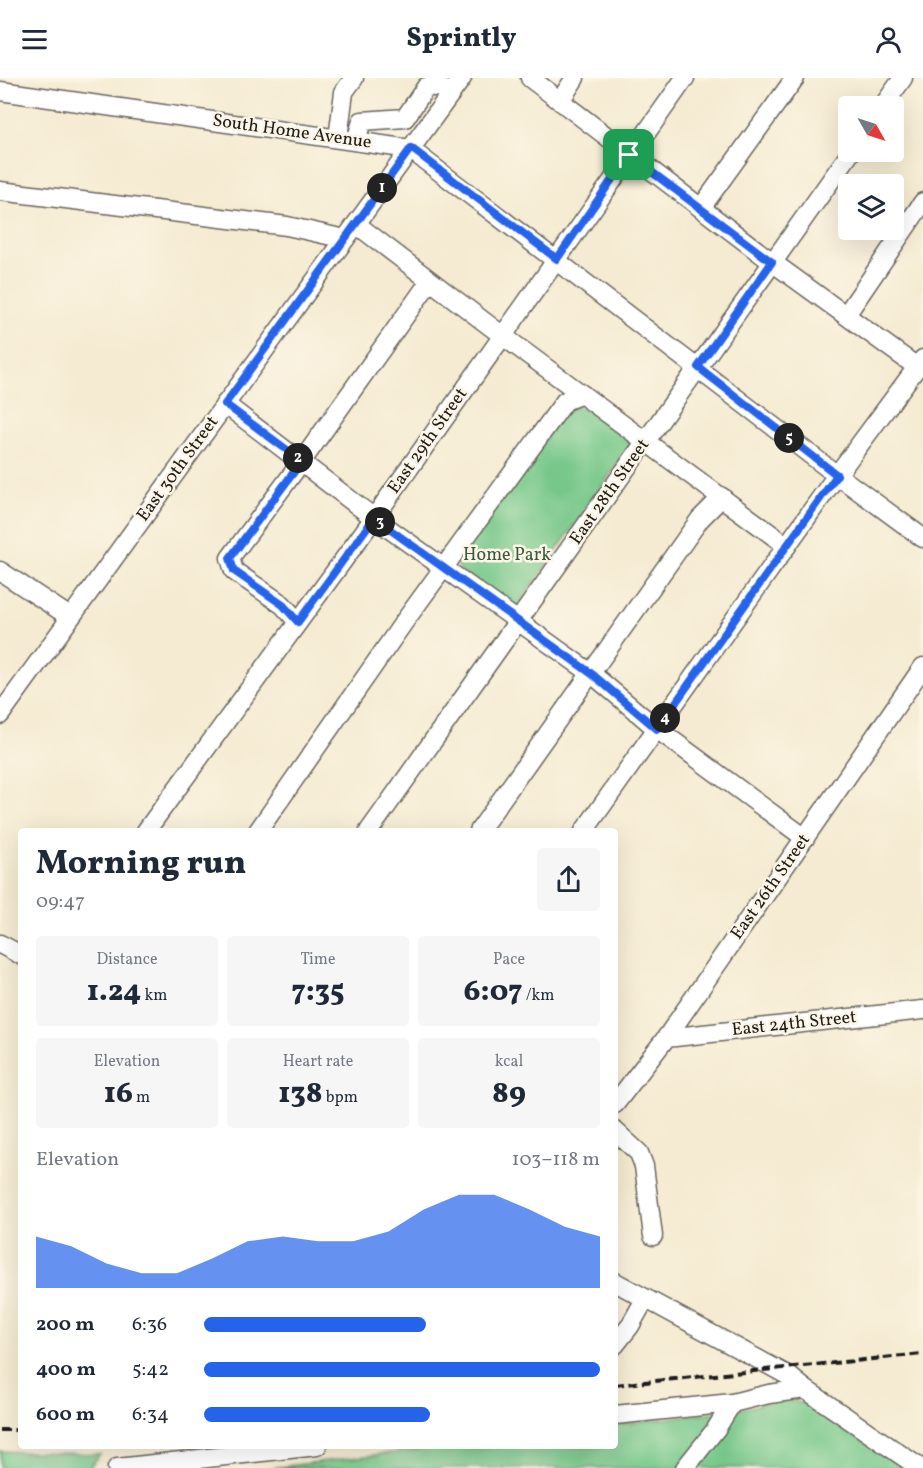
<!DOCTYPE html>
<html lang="en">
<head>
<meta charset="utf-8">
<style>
  :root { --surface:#fff; --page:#f6f6f7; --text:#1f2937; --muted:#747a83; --accent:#2563eb }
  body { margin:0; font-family:Vollkorn,serif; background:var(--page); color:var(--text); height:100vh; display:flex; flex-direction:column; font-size:22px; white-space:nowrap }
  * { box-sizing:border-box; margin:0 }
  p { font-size:20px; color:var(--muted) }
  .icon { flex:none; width:33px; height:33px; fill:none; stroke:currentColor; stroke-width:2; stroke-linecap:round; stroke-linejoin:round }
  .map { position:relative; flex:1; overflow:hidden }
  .side { position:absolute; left:18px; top:750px; width:600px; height:621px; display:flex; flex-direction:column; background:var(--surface); border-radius:6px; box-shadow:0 6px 24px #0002 }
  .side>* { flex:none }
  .needle { width:39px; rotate:129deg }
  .buttons { position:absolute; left:838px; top:18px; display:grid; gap:12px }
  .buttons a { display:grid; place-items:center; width:66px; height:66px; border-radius:6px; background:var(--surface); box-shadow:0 6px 24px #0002; font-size:30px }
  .pin { position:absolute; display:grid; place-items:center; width:51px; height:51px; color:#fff; margin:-26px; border-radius:12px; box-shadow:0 3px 9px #0006 }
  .km { position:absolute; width:30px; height:30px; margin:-15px; border-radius:50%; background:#222; color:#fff; font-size:16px; line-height:30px; text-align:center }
  .round { display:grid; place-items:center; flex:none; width:63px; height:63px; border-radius:6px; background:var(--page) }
  .overview { display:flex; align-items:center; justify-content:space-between; height:102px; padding:0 18px }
  h1 { font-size:33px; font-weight:800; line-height:45px }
  .metrics { display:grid; grid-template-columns:repeat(3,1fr); gap:9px; height:102px; padding:6px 18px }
  .metrics div { display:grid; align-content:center; border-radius:6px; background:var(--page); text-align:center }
  .metrics b { font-size:30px; font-weight:800 }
  .metrics small { font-size:16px; font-weight:400 }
  .metrics p { font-size:16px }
  .chart { height:168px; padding:12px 18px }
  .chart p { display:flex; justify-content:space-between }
  .chart svg { width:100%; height:108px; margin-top:6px; fill:var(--accent); opacity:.7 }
  ul { padding:0 18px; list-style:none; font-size:20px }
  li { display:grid; grid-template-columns:96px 72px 1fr; align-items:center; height:45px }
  li i { height:15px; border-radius:8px; background:var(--accent) }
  header { display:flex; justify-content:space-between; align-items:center; height:78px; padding:0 18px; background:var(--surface); font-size:27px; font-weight:800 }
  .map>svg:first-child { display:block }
  .green { fill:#76c789; stroke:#497252; stroke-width:1.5 }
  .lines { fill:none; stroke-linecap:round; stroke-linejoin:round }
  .minor-casing { stroke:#68645c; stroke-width:21 }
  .minor { stroke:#fff; stroke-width:18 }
  .rail { stroke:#1c1c1c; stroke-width:4; stroke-dasharray:9 4.5; stroke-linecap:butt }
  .route-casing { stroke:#fff; stroke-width:12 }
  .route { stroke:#2563eb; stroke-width:8 }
  .labels { text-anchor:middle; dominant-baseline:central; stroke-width:5; stroke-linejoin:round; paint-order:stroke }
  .street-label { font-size:18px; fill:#1c1c1c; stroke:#fcf5e5 }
  .park-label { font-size:18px; fill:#3c5842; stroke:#fcf5e5 }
</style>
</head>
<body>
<header><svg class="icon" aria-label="menu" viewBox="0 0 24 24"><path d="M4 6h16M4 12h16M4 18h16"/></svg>Sprintly<svg class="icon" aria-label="person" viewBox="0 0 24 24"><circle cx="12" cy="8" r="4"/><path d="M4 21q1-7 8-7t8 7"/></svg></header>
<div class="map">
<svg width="923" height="1390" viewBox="0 0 923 1390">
  <rect width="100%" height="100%" fill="#fcf5e5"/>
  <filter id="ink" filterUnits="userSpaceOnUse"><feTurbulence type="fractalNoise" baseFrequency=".0167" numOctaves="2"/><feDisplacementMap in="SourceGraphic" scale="12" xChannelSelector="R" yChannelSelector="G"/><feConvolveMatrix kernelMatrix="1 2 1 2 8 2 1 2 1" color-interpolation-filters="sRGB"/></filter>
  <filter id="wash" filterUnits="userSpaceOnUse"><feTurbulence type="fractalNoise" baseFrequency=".008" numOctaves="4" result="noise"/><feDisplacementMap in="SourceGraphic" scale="24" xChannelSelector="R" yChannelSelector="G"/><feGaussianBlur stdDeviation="1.35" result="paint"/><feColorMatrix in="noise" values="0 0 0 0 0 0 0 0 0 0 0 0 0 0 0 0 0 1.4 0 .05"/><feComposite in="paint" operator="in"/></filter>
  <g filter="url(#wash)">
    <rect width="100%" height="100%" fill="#f5ebd2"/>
    <!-- green -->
    <g class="green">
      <polygon points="577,328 591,331 630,359 631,367 515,532 461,494 458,487 461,478 563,335"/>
      <polygon points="776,1322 793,1323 810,1327 904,1390 271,1390 445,1368 615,1368 615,1347 745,1330"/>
      <polygon points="0,1373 100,1376 89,1390 0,1390"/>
    </g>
  </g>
  <g filter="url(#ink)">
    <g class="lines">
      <defs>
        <g id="minor">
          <polyline points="530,0 772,184 917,289"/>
          <polyline points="0,13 410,71 837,397 923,460"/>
          <polyline points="560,23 575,0"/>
          <polyline points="883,28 903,0"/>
          <polyline points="338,60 344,14 354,0"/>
          <path d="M 356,63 L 362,43 L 405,40 L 426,9 C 434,8 444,10 451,15"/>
          <polyline points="0,113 287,148 345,161"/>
          <polyline points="701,130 795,0"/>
          <polyline points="356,146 503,258 787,468"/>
          <polyline points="846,237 923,124"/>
          <polyline points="225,326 374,440 592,596 657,651 805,760"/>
          <polyline points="0,493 70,539"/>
          <polyline points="298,544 283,527 234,493 230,480 302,383 430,203"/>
          <polyline points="0,637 462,0"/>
          <polyline points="146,753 374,440 685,0"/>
          <polyline points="258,753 404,544 565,323 582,316"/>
          <polyline points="369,753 851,74"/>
          <polyline points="479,753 700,441 722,419"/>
          <polyline points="584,753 837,397 923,281"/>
          <polyline points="0,866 21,877"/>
          <polyline points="666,960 923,932"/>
          <polyline points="615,1026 666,960 923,589"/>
          <polyline points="615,1053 639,1075 644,1088 653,1158"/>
          <polyline points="615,1204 789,1298 805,1311 920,1390"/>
          <polyline points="615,1267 630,1248 645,1221"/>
          <polyline points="615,1337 732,1325 769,1316 805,1311"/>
          <polyline points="117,1390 317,1368"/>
          <polyline points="685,1390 716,1351 732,1325"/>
        </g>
      </defs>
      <!-- minor casing -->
      <use href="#minor" class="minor-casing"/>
      <!-- minor -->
      <use href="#minor" class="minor"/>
      <!-- rail -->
      <g class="rail">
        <polyline points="615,1307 923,1276"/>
        <polyline points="0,1352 21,1352"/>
      </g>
    </g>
  </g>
  <g class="lines" filter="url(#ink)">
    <defs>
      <polygon id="route" points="411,70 557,181 629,77 772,184 698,289 837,397 657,651 592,596 374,440 298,544 283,527 234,493 230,480 302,383 225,326"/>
    </defs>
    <!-- route casing -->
    <use href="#route" class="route-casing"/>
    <!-- route -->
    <use href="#route" class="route"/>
  </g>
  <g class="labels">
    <!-- street labels -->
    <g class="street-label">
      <text transform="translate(292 54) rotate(8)">South Home Avenue</text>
      <text transform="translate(428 363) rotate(-55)">East 29th Street</text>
      <text transform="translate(178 391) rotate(-54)">East 30th Street</text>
      <text transform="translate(610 414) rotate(-55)">East 28th Street</text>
      <text transform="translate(771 809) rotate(-55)">East 26th Street</text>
      <text transform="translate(794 946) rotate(-6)">East 24th Street</text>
    </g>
    <!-- park labels -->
    <g class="park-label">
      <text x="507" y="477">Home Park</text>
    </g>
  </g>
</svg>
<div class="buttons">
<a><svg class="needle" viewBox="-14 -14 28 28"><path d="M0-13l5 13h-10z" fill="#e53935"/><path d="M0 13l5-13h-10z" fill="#747a83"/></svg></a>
<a><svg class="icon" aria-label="layers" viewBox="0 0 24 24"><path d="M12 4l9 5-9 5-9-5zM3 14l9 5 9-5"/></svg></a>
</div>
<div class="pin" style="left:629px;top:77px;background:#1e9e55"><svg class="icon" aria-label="arrive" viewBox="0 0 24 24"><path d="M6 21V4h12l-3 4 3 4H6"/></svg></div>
<b class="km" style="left:382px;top:110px">1</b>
<b class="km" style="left:298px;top:380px">2</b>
<b class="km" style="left:380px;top:444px">3</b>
<b class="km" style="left:665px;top:640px">4</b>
<b class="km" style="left:789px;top:360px">5</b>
<section class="side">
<div class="overview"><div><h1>Morning run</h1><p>09:47</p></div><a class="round"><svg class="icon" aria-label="share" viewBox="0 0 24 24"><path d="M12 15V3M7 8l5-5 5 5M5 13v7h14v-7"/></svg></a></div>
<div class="metrics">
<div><p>Distance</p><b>1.24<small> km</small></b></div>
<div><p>Time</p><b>7:35</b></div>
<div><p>Pace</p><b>6:07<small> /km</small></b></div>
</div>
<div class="metrics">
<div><p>Elevation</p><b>16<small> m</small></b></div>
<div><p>Heart rate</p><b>138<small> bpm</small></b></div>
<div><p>kcal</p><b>89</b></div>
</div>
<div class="chart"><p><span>Elevation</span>103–118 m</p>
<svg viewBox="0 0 160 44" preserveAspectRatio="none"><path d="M0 44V23L10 27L20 34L30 38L40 38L50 32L60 25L70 23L80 25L90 25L100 21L110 12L120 6L130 6L140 12L150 19L160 23V44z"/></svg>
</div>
<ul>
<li><b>200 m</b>6:36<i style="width:56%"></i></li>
<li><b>400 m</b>5:42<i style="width:100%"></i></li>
<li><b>600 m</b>6:34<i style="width:57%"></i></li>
</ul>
</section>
</div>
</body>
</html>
